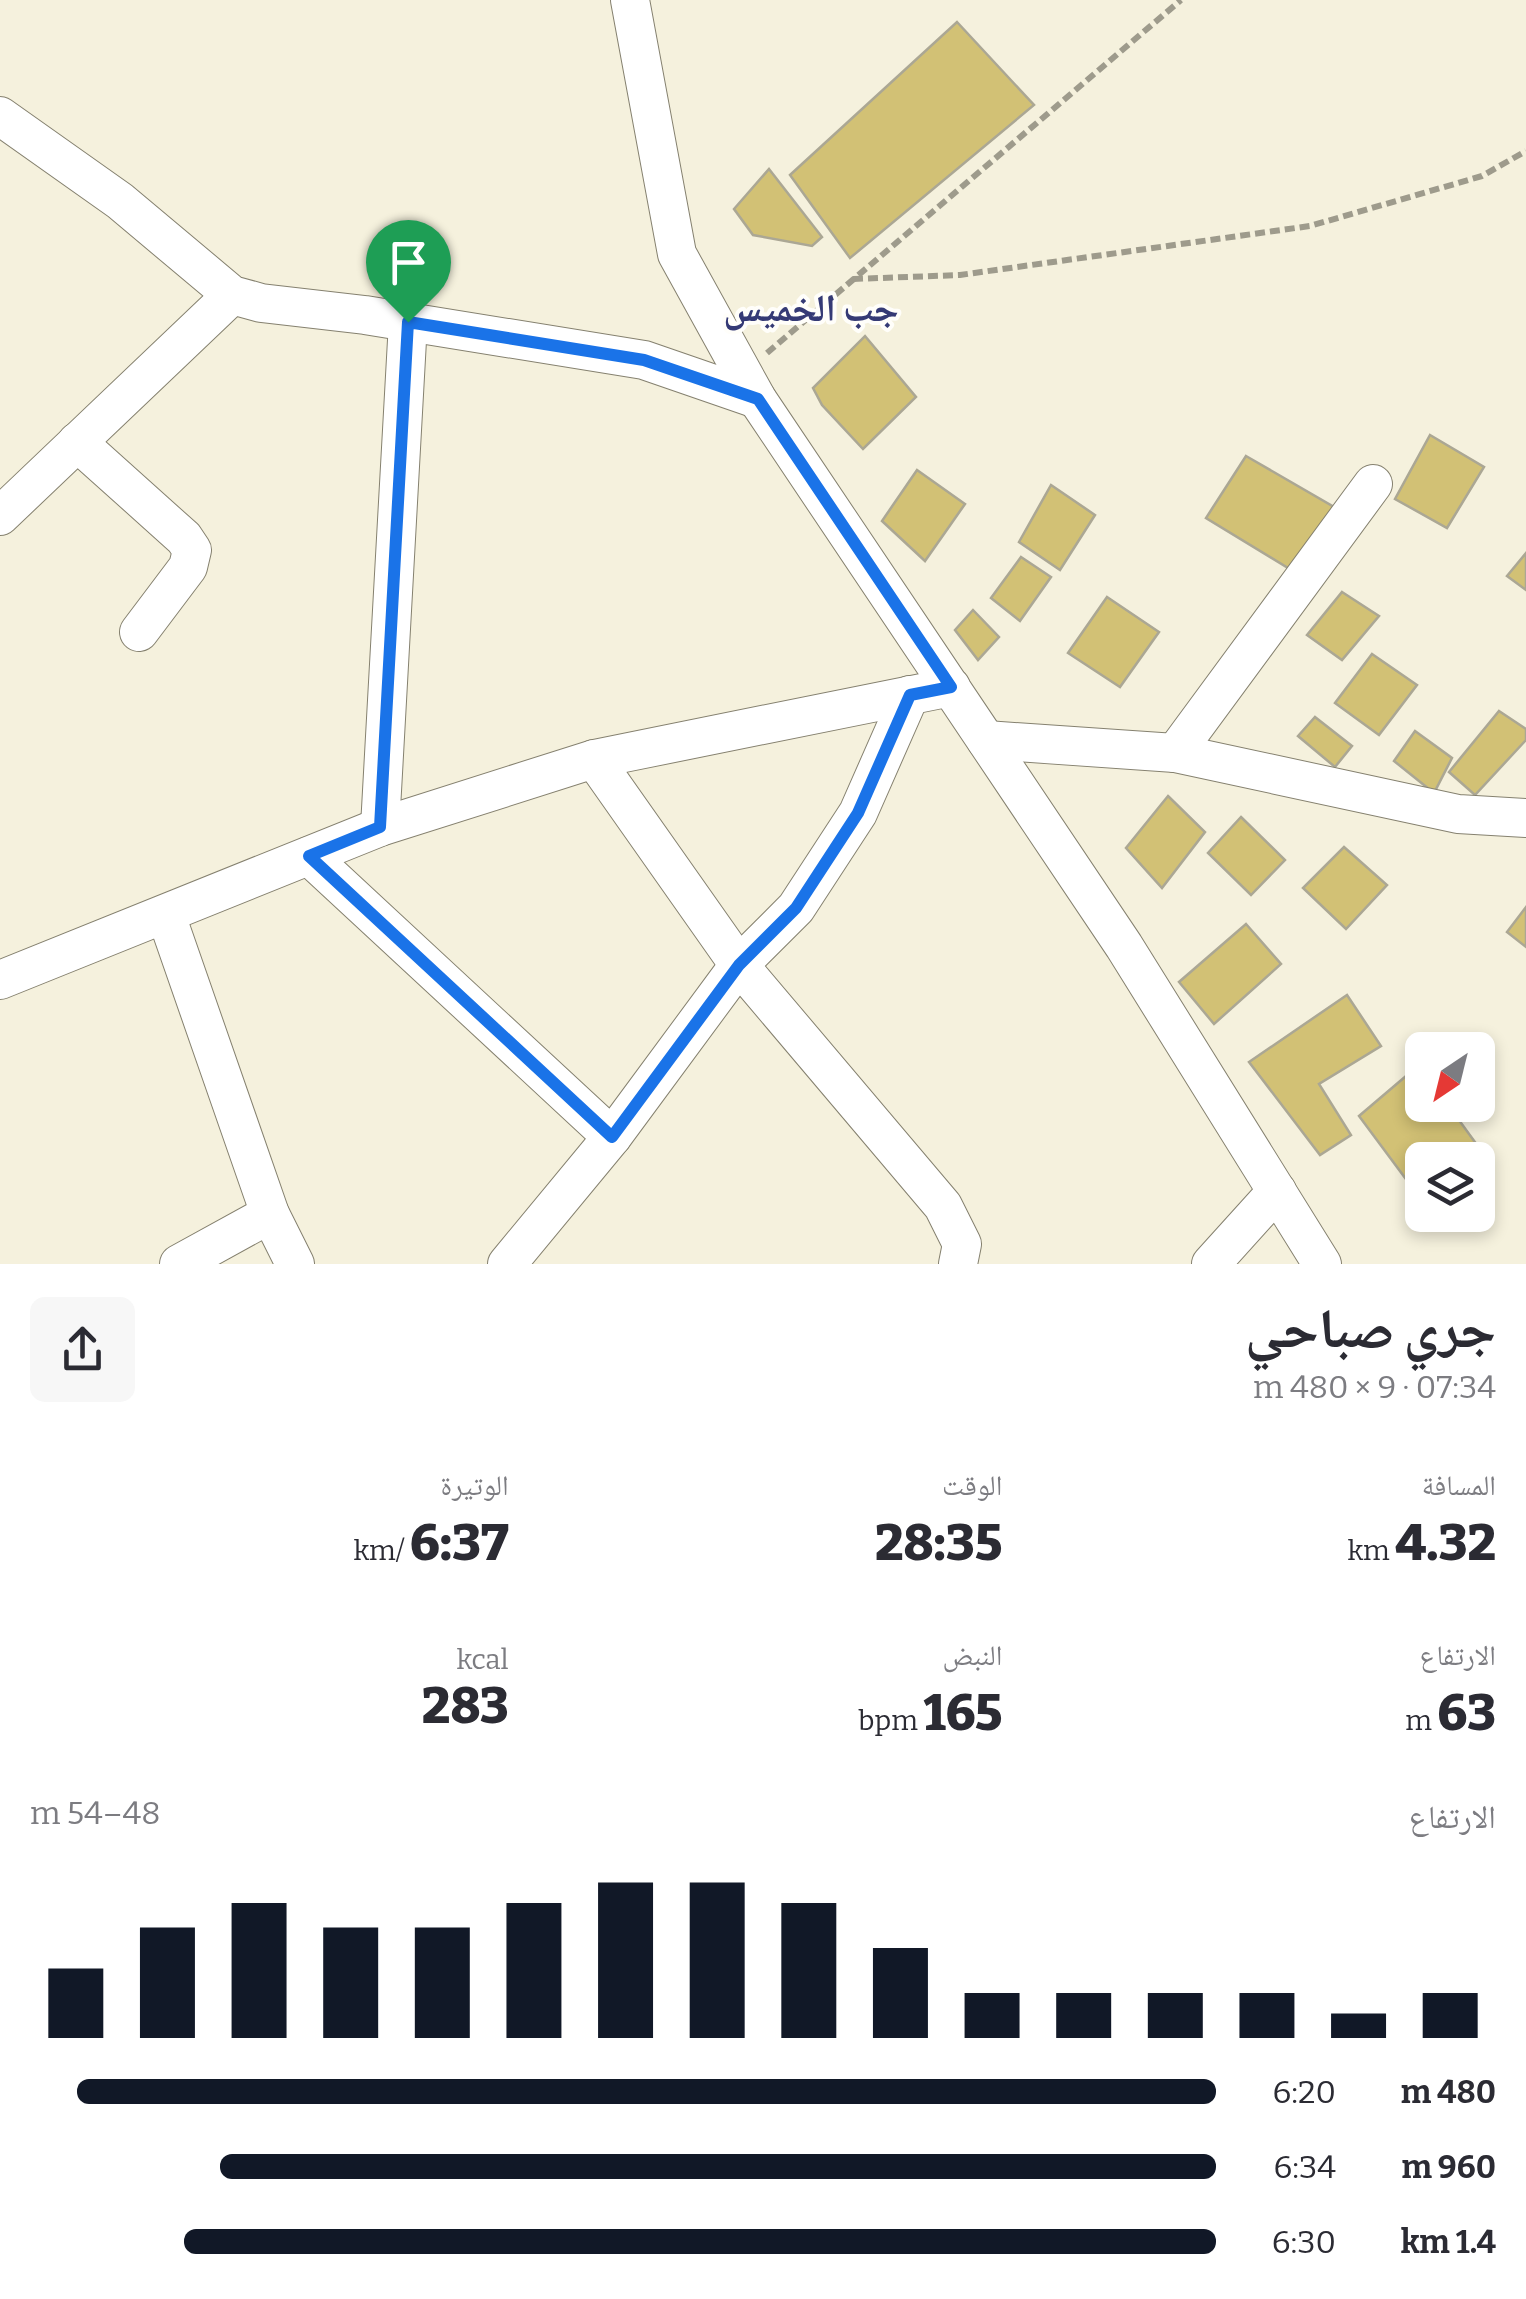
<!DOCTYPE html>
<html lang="ar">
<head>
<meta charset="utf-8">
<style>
  :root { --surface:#fff; --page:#f7f7f7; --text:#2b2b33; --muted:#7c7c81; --accent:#111827 }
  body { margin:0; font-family:Bitter,"Noto Naskh Arabic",serif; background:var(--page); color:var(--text); direction:rtl; height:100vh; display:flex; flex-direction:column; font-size:38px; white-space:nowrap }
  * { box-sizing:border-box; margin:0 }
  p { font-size:32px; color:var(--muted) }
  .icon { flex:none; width:55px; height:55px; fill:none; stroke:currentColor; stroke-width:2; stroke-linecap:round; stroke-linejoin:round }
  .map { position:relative; height:1264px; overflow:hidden; direction:ltr }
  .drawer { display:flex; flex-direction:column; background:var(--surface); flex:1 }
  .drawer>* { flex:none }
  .needle { width:65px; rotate:215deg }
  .buttons { position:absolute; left:1405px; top:1032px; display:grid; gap:20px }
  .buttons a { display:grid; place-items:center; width:90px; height:90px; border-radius:15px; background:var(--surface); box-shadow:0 5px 15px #0003; font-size:50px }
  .pin { position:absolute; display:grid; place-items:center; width:85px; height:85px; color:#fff; margin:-102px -42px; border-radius:50% 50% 50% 0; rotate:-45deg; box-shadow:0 0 10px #0007 }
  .pin .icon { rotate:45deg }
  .round { display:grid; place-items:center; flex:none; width:105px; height:105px; border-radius:15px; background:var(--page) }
  .head { display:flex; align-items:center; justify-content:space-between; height:170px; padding:0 30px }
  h1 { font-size:55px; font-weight:800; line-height:75px }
  .metrics { display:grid; grid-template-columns:repeat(3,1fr); gap:15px; height:170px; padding:10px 30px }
  .metrics div { display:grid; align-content:center }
  .metrics b { font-size:50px; font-weight:800 }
  .metrics small { font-size:28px; font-weight:400 }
  .metrics p { font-size:28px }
  .chart { height:280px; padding:20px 30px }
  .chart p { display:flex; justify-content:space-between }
  .chart svg { width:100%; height:180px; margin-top:10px; stroke:var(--accent); stroke-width:6 }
  ul { padding:0 30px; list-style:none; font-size:32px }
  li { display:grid; grid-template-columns:160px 120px 1fr; align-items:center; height:75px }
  li i { height:25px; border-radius:12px; background:var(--accent) }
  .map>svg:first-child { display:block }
  .building { fill:#d2c175; stroke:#aba794; stroke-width:2.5 }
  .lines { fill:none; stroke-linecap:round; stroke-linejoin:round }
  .minor-casing { stroke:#85816f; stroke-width:40 }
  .path { stroke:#9e9b8c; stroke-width:6; stroke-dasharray:10 5; stroke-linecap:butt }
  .minor { stroke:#fff; stroke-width:38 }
  .route-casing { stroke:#fff; stroke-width:20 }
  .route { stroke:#1a73e8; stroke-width:12 }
  .labels { text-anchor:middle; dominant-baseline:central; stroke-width:8; stroke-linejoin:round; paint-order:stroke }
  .quarter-label { font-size:38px; font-weight:bold; fill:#353a75; stroke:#fffefa }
</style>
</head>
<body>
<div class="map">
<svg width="1526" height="1264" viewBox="0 0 1526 1264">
  <rect width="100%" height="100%" fill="#f5f1dd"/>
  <!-- building -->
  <g class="building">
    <polygon points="957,22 1034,105 850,258 790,175"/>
    <polygon points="769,169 822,237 812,246 753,235 734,209"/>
    <polygon points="865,336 916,397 863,449 822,405 813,388"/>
    <polygon points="1430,435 1484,467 1447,528 1395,499"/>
    <polygon points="1246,456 1334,507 1293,571 1206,518"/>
    <polygon points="917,470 965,504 925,561 882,521"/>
    <polygon points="1051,485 1095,515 1060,570 1019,542"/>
    <polygon points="1526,553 1526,590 1507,576"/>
    <polygon points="1021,557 1051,577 1020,621 991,598"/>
    <polygon points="1342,592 1379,616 1342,660 1307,635"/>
    <polygon points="1107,597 1159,632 1120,687 1068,653"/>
    <polygon points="973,610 999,637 978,660 955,630"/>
    <polygon points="1372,654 1417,685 1379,735 1335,703"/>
    <polygon points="1499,711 1526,729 1526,740 1475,795 1449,772"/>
    <polygon points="1315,717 1352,746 1335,767 1298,736"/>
    <polygon points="1415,731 1452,758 1434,793 1394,761"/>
    <polygon points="1168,796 1205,832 1162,888 1126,848"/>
    <polygon points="1241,817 1285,860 1251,895 1208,853"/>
    <polygon points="1344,847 1387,885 1346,929 1303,888"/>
    <polygon points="1526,907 1526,947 1507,932"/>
    <polygon points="1246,924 1281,964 1214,1024 1179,982"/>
    <polygon points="1347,995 1381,1046 1319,1084 1351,1135 1320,1155 1249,1062"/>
    <polygon points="1419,1065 1422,1070 1422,1105 1448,1105 1480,1149 1466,1160 1422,1160 1422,1196 1420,1198 1359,1116"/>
  </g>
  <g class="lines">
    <defs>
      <g id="minor">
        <polyline points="630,0 677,254 757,399 1124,946 1322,1264"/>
        <polyline points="0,116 120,201 232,295 261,303 365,315 644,360 757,399"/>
        <polyline points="77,442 184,538 192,550 188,567 139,632"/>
        <polyline points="0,516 232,295"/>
        <polyline points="986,740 1175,753 1458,814 1526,818"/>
        <polyline points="1175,753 1373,484"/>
        <polyline points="594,759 739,965 943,1206 962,1244 958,1264"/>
        <polyline points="380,827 408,322"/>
        <polyline points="309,856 612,1137"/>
        <polyline points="166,915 270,1214 295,1264"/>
        <polyline points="0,980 380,827 594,759 951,687"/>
        <polyline points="179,1264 270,1214"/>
        <polyline points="507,1264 612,1137 739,965 796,908 858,813 910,695"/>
        <polyline points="1211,1264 1277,1191"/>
      </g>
    </defs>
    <!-- minor casing -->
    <use href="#minor" class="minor-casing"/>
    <!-- path -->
    <g class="path">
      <polyline points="853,279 960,275 1310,226 1482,176 1526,151"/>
      <polyline points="767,353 1181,0"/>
    </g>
    <!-- minor -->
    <use href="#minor" class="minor"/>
  </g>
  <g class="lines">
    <defs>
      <polygon id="route" points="408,322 644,360 758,399 951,687 910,695 858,813 796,908 739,965 612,1137 309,856 380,827"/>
    </defs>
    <!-- route casing -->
    <use href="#route" class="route-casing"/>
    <!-- route -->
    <use href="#route" class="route"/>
  </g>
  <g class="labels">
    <!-- quarter labels -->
    <g class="quarter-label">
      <text x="811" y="308">جب الخميس</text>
    </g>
  </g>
</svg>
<div class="buttons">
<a><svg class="needle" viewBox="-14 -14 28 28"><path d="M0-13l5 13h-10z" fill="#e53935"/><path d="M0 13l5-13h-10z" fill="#7c7c81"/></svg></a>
<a><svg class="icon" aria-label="layers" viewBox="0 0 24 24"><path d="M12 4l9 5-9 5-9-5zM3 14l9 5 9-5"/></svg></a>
</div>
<div class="pin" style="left:408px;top:322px;background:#1e9e55"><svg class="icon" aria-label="arrive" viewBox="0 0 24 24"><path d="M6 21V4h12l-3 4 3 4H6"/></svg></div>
</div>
<section class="drawer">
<div class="head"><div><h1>جري صباحي</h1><p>07:34 · 9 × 480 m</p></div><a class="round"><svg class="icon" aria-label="share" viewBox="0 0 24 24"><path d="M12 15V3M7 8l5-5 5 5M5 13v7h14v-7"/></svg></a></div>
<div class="metrics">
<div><p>المسافة</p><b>4.32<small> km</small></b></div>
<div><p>الوقت</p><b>28:35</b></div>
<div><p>الوتيرة</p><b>6:37<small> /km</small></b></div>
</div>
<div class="metrics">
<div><p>الارتفاع</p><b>63<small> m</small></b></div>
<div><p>النبض</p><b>165<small> bpm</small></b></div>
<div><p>kcal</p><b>283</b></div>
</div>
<div class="chart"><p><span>الارتفاع</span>48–54 m</p>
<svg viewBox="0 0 160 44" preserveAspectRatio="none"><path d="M5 44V27M15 44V17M25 44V11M35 44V17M45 44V17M55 44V11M65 44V6M75 44V6M85 44V11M95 44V22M105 44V33M115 44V33M125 44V33M135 44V33M145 44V38M155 44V33"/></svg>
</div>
<ul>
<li><b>480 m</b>6:20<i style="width:96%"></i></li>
<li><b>960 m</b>6:34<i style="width:84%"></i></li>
<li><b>1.4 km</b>6:30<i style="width:87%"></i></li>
</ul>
</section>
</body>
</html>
